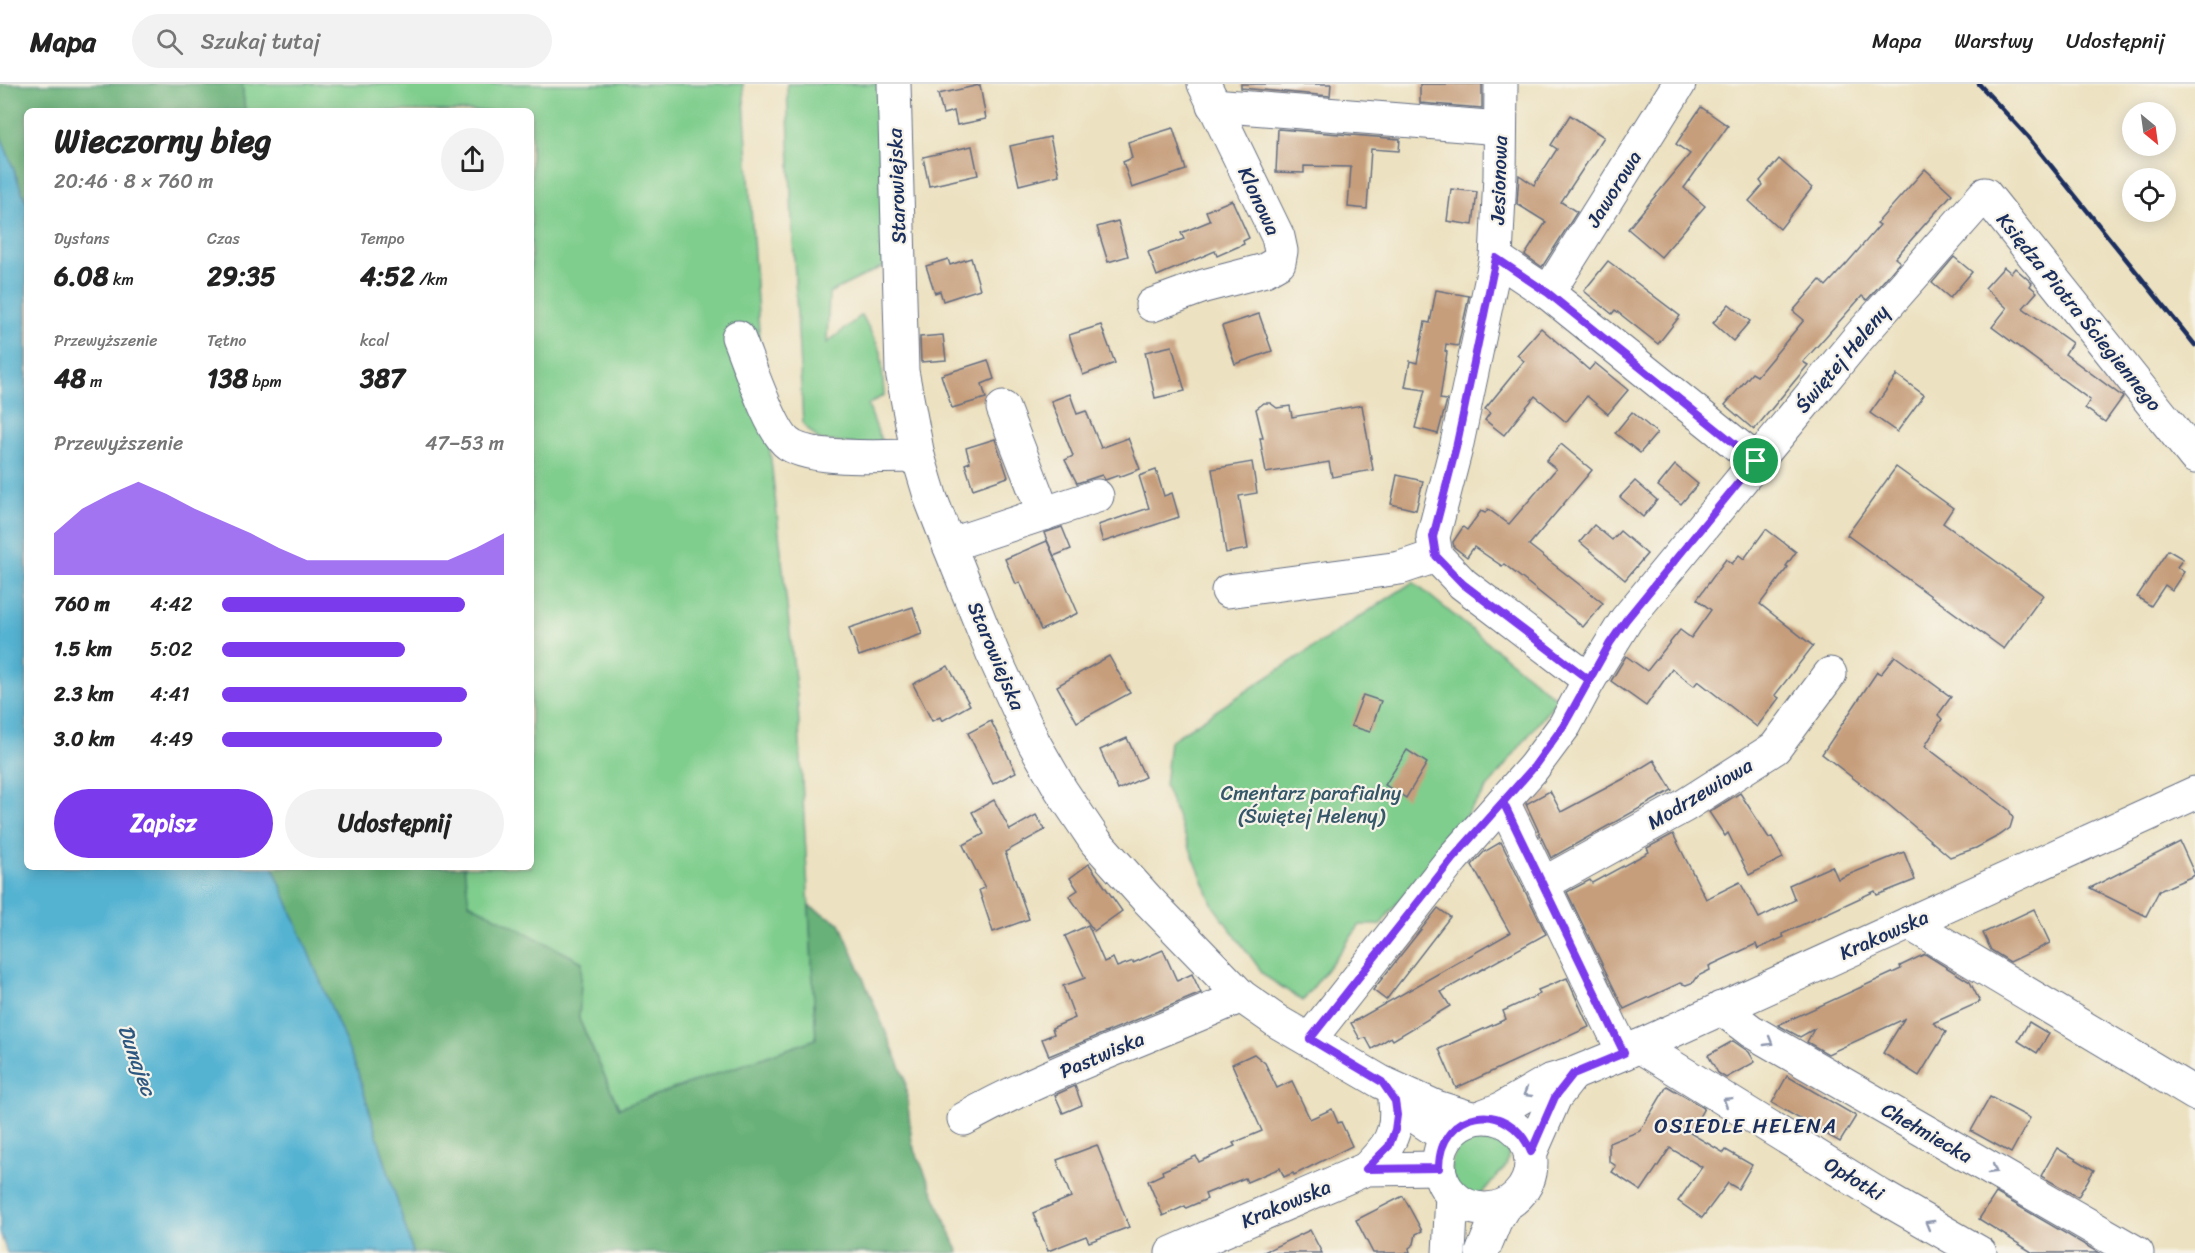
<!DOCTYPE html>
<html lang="pl">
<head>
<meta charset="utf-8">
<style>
  :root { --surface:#fff; --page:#f2f2f2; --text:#222; --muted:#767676; --line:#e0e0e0; --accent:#7c3aed }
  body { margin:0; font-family:Sriracha,sans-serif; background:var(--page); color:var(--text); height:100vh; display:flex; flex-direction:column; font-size:22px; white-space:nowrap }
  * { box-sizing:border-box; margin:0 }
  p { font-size:20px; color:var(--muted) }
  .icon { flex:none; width:33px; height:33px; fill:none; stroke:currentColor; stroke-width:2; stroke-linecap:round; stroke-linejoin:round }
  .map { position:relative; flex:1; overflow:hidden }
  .sheet { position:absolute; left:24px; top:24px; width:510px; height:762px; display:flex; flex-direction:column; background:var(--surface); border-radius:9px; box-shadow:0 3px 15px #0003 }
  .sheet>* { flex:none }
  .needle { width:39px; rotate:151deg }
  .tools { position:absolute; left:2122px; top:18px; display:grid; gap:12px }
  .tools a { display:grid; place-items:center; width:54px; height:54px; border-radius:50%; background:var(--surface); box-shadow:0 3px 15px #0003; font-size:30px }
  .pin { position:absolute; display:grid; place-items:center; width:51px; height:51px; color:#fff; margin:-26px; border:3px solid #fff; border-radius:50%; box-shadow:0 2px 6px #0007 }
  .round { display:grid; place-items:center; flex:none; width:63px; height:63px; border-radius:32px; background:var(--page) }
  .overview { display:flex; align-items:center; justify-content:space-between; height:102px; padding:0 30px }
  h1 { font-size:33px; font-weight:800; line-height:45px }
  .metrics { display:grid; grid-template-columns:repeat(3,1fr); gap:9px; height:102px; padding:6px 30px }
  .metrics div { display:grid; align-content:center }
  .metrics b { font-size:26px; font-weight:800 }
  .metrics small { font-size:16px; font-weight:400 }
  .metrics p { font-size:16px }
  .chart { height:168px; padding:12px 30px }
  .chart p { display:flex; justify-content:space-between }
  .chart svg { width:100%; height:108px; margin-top:6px; fill:var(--accent); opacity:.7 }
  .cta { display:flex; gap:12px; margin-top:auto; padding:12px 30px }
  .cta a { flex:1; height:69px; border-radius:36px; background:var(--accent); color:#fff; font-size:24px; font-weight:800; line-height:69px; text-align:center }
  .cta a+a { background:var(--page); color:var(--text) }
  ul { padding:0 30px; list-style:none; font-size:20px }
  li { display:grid; grid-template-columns:96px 72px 1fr; align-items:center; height:45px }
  li i { height:15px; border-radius:8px; background:var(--accent) }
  header { display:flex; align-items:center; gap:36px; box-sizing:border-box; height:84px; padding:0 30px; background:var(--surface); border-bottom:2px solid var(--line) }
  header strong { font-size:28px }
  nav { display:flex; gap:33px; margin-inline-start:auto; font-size:21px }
  .search { width:420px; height:54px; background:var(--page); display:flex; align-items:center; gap:15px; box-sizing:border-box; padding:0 21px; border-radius:33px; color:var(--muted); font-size:22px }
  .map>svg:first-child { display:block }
  .green { fill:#7fce8d; stroke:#4d7e76; stroke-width:1.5 }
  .forest { fill:#67b178; stroke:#41706b; stroke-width:1.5 }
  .water { fill:#54b3d2; stroke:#387198; stroke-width:1.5 }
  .building { fill:#c69e7c }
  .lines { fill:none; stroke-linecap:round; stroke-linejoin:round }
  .minor-casing { stroke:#646d80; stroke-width:35 }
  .major-casing { stroke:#646d80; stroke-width:35 }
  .minor { stroke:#fff; stroke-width:33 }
  .major { stroke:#fff; stroke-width:33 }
  .rail { stroke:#1b2f5e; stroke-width:4.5 }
  .oneway { stroke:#8d97ae }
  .route-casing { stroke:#fff; stroke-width:12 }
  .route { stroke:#7c3aed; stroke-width:8 }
  .labels { text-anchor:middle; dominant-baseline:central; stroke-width:4.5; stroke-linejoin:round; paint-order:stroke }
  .street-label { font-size:20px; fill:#1b2f5e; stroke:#f7f3e8 }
  .park-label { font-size:20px; fill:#34576a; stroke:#f7f3e8 }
  .water-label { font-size:21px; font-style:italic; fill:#2c5781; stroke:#f7f3e8 }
  .neighbourhood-label { font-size:21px; letter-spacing:1.5px; fill:#1b2f5e; stroke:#f7f3e8 }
</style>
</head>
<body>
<header>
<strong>Mapa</strong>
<div class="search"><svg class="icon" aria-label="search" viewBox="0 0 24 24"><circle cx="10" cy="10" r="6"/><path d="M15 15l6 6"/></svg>Szukaj tutaj</div>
<nav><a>Mapa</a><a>Warstwy</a><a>Udostępnij</a></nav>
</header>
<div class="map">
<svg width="2195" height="1169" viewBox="0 0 2195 1169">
  <rect width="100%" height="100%" fill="#f7f3e8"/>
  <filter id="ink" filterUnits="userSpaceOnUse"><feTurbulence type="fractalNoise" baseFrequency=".0167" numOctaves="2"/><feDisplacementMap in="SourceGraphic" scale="12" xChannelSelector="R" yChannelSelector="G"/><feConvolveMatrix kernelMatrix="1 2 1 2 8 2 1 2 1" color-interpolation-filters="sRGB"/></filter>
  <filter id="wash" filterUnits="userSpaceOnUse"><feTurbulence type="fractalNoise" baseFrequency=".008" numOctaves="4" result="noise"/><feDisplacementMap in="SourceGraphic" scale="24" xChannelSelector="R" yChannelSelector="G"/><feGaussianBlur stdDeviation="1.35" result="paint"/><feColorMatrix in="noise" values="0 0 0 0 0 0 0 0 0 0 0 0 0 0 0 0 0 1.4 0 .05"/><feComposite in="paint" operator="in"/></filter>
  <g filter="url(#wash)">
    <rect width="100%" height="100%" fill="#ece1c0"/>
    <!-- green -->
    <g class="green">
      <polygon points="242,0 743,0 762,294 798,622 816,955 619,1024 579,935 582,878 468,819 464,783 531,783 531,27 245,27"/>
      <polygon points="787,0 878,0 884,182 829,209 827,259 862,231 881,268 884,311 868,321 884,364 819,356 803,340 792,138"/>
      <polygon points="1413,498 1557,615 1380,841 1360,841 1303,917 1265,892 1213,822 1165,702 1170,657"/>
      <path d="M 1478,1049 C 1494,1049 1515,1061 1506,1081 C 1504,1087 1498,1090 1494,1095 C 1486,1103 1479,1119 1464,1111 C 1444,1101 1449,1073 1462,1058 C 1466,1054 1472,1051 1478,1049 Z"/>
    </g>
    <!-- forest -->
    <g class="forest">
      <polygon points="0,0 242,0 245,27 27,27 27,120 0,50"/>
      <polygon points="273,783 464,783 469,819 582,878 579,935 619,1024 816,955 809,822 840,839 905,994 912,1059 959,1169 413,1169 357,986"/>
    </g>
    <!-- water -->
    <polygon class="water" points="0,50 27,120 27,783 273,783 357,986 413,1169 7,1169 0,1148"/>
    <g id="blocks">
      <!-- building -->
      <g class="building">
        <polygon points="1241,0 1331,0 1330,12 1241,4"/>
        <polygon points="1420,0 1482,0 1482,24 1420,19"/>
        <polygon points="980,1 986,35 957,41 954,27 943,30 938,10"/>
        <polygon points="1701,23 1728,42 1684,104 1705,122 1661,173 1628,145 1690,70 1676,60"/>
        <polygon points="1570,31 1604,53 1561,118 1577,128 1542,183 1525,171 1546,138 1517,120 1519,91 1534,101 1557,65 1551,61"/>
        <polygon points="1173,44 1186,86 1132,104 1123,78 1132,74 1128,58"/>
        <polygon points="1278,45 1400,55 1399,67 1371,65 1367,125 1348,123 1351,83 1304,82 1304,89 1276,88"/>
        <polygon points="1050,53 1059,91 1019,101 1010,62"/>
        <polygon points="972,62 978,91 929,102 923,73"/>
        <polygon points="1779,75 1812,104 1780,145 1749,117 1763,101 1760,97"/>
        <polygon points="1925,85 1952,110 1895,174 1900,178 1867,216 1862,212 1803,278 1808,281 1754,346 1725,321 1752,289 1757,292 1804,236 1793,227 1820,196 1826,202 1848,178 1880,141 1877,139"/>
        <polygon points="1451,105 1477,108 1473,141 1447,137"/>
        <polygon points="1232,116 1249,154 1243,157 1244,160 1217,172 1215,167 1157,192 1148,168 1184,155 1181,149 1210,137 1206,127"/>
        <polygon points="1118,137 1128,172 1108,178 1097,143"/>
        <polygon points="1954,173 1972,188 1950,214 1932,199"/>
        <polygon points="971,174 980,205 943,217 940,207 935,209 926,182 948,175 950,181"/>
        <polygon points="1608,177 1680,232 1658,260 1615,226 1612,230 1584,207"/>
        <polygon points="2004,183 2011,189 2015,184 2032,199 2030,202 2037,208 2023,224 2072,259 2065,270 2123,313 2105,338 2085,324 2090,316 1992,243 2007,224 1985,204"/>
        <polygon points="1436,206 1469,212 1458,262 1446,260 1445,267 1447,268 1440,315 1447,316 1438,350 1415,344 1425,306 1405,303 1410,277 1417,279 1425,238 1430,239"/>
        <polygon points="1729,220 1750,237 1733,257 1713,239"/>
        <polygon points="1259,230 1272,267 1235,280 1222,242"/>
        <polygon points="1101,241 1115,279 1083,291 1069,251"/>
        <polygon points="1541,244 1589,286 1595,279 1628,306 1608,330 1587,312 1566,338 1535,312 1504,351 1485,336 1490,329 1485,325 1524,277 1517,271"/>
        <polygon points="943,251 946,276 921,278 920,253"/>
        <polygon points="1172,262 1185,307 1155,314 1145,268"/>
        <polygon points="988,276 994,295 982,300 986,314 952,324 941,291"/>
        <polygon points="1897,291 1924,311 1897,348 1870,329"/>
        <polygon points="1070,310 1077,330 1086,327 1101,364 1128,354 1140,385 1119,393 1119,391 1105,396 1102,391 1077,399 1065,376 1073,372 1051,317"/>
        <polygon points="1264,319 1270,319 1277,324 1290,322 1292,333 1362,321 1373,386 1332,393 1329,378 1266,389 1260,354 1263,354 1256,325"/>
        <polygon points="1632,328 1657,349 1640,369 1615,349"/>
        <polygon points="995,355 1008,393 973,405 965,380 970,378 966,364"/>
        <polygon points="1561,360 1592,386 1529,461 1603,519 1583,543 1504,480 1502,482 1474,463 1467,473 1454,463 1453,458 1463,443 1467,446 1481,427 1485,429 1488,425 1509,440 1556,385 1546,377"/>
        <polygon points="1252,378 1257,409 1239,412 1248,465 1226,469 1212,385"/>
        <polygon points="1675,381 1698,400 1681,420 1658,402"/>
        <polygon points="1896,383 1953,424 1943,439 2043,511 2004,565 1847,451"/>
        <polygon points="1156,386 1164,412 1172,409 1179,433 1103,458 1098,441 1149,424 1139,392"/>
        <polygon points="1397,391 1423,397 1416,426 1391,420"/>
        <polygon points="1635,397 1657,416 1643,433 1620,413"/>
        <polygon points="1594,441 1612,456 1620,447 1647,470 1625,496 1580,458"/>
        <polygon points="1062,443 1071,465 1054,472 1044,449"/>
        <polygon points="1766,445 1796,468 1786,482 1788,483 1760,520 1813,562 1775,611 1779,614 1757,643 1698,597 1694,602 1672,585 1646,622 1611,597 1626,572 1647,587 1680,546 1691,554 1711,526 1697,515 1726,475 1732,480 1739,471 1744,475"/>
        <polygon points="1047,457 1078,529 1041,546 1020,498 1016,500 1005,475"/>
        <polygon points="2168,466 2183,475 2177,483 2184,488 2172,506 2165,501 2151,522 2137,513"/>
        <polygon points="913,523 922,550 859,572 849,544"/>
        <polygon points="1109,572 1130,609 1077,638 1057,602"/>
        <polygon points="1895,572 1951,613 1938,631 1942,635 1925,662 2009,726 2013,734 2010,744 2000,751 1976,764 1950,773 1883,716 1884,718 1822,670 1877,588 1881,590"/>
        <polygon points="948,582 970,621 942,637 940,633 932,637 913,600"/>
        <polygon points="1363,611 1381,617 1370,648 1351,642"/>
        <polygon points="991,637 1016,688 993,700 968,649"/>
        <polygon points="1127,654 1145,693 1118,706 1100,666"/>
        <polygon points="1407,666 1427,679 1406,714 1385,701"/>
        <polygon points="1654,676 1672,706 1551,774 1526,720 1550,707 1561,728 1625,694"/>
        <polygon points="1740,709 1769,754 1772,753 1783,774 1749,791 1728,749 1725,752 1709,728"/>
        <polygon points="994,716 1010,746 1036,731 1045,746 1005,768 1029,835 993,848 979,806 985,804 963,761 984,750 972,728"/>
        <polygon points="1673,750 1706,815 1740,798 1759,834 1795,816 1789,801 1832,782 1838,795 1904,768 1915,796 1877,811 1875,807 1782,850 1784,853 1758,865 1756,860 1709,882 1710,886 1698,892 1694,898 1686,901 1680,899 1624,925 1567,808 1590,796 1592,799 1649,768 1647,764"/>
        <polygon points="1501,758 1546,850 1441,908 1450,922 1393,956 1391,953 1372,965 1366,954 1360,955 1351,939 1510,849 1472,781 1484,768"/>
        <polygon points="2180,758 2195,791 2159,807 2146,832 2090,804"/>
        <polygon points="1089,780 1122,827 1094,847 1069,812 1078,806 1070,794"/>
        <polygon points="1438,824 1450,833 1386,916 1373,906"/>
        <polygon points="2034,825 2050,859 2010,878 1991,866 1983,849"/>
        <polygon points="1088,841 1104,878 1113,874 1117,883 1133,877 1133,879 1163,866 1177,897 1192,890 1201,909 1049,972 1042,955 1054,950 1052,944 1075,934 1063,902 1085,894 1065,852"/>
        <polygon points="1925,870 1970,898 1980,918 1933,939 1946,948 1919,992 1883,969 1904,935 1828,970 1807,958 1814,945 1800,953 1778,941 1901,885 1900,882"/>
        <polygon points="1567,894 1589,943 1456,1004 1439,965 1506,935 1503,927 1540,910 1538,906"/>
        <polygon points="2029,938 2049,950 2037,969 2018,957"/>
        <polygon points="1733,957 1749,968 1755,978 1726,994 1718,989 1708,971"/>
        <polygon points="1254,970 1265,979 1277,1004 1292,997 1310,1035 1332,1025 1338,1039 1341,1038 1352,1062 1294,1091 1293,1089 1284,1093 1280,1084 1247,1098 1245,1094 1205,1110 1207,1115 1186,1124 1185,1122 1163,1132 1148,1097 1163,1090 1162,1087 1196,1072 1199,1078 1235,1062 1233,1059 1262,1047 1232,980"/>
        <polygon points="1787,992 1856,1032 1840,1058 1772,1019"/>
        <polygon points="1075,1002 1082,1021 1063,1029 1055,1011"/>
        <polygon points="1667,1002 1704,1024 1690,1049 1724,1069 1726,1066 1752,1081 1738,1105 1728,1099 1702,1134 1678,1117 1702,1083 1670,1064 1641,1107 1612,1088 1616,1082 1609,1077 1609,1059 1640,1047"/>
        <polygon points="1990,1013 2030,1034 2011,1069 1971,1047"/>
        <polygon points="1097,1061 1129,1143 1089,1158 1086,1152 1048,1167 1033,1129 1071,1113 1057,1076"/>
        <polygon points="2057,1064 2094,1086 2078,1113 2041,1092"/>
        <polygon points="1996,1109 2099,1169 2033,1169 1979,1135"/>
        <polygon points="1403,1112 1422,1147 1416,1150 1414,1160 1409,1164 1410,1169 1373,1169 1356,1136"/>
        <polygon points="1310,1146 1322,1169 1262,1169"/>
      </g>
    </g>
  </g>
  <g filter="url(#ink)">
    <use href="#blocks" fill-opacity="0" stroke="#646d80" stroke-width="1.5"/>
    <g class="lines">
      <defs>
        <g id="minor">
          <polyline points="894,0 902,287 918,372 931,415 949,461 993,570 1034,659 1061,706 1096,758 1147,815 1241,912 1278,938 1381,998 1436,1023 1471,1034"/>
          <polyline points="1501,0 1500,92 1496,174 1456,364 1433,453 1436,472 1463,500 1589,596"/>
          <polyline points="1679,0 1548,209 1757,377"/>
          <polyline points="1213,21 1500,44"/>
          <polyline points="1496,174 1548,209"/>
          <polyline points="1152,221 1204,202 1265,186 1279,178 1281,167 1278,153 1204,0"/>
          <path d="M 738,253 C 748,277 769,342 786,358 C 807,378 888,372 918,372"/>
          <polyline points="1003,324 1044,430"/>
          <polyline points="949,461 1097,412"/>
          <polyline points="1228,507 1400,484 1436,472"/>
          <polyline points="1503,718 1624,969"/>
          <polyline points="1543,800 1684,722 1775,664 1830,590"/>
          <polyline points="1909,839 2195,1010"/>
          <polyline points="1721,924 1751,947 2137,1169"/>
          <polyline points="1310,955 1453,774 1533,684 1565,641 1589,596 1626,536 1859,253 1985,110 2195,373"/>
          <polyline points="1639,962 1881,1112 1980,1169"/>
          <polyline points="1401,1023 1446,1053"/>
          <path d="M 964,1035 C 1053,985 1149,954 1241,912"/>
          <path d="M 1366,1085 C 1388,1063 1399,1051 1395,1017"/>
          <polyline points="1172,1169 1366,1085 1439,1084"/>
        </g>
        <g id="major">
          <polyline points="1483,1032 1501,1025 1549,997 1573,990 1624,969 2195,709"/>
          <circle cx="1485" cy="1079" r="46"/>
          <polyline points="1531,1068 1555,1013 1573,990"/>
          <polyline points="1449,1169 1452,1111"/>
          <polyline points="1482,1169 1495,1137 1505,1121"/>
        </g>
      </defs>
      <!-- minor casing -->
      <use href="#minor" class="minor-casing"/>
      <!-- major casing -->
      <use href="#major" class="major-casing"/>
      <!-- minor -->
      <use href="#minor" class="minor"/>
      <!-- major -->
      <use href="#major" class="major"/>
      <!-- rail -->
      <polyline class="rail" points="1979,0 2028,53 2195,261"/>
    </g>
    <!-- one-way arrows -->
    <defs><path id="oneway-chevron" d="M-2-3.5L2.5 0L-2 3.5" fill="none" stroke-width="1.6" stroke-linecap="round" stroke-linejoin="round" transform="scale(1.5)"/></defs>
    <g class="oneway">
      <use href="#oneway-chevron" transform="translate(1769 958) rotate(30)"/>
      <use href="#oneway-chevron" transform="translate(1527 1009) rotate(150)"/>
      <use href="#oneway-chevron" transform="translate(1727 1017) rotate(-148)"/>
      <use href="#oneway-chevron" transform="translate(1993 1086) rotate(30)"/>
      <use href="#oneway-chevron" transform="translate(1929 1140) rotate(-150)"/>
    </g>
  </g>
  <g class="lines" filter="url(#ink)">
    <defs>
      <path id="route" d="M 1756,377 L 1626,536 L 1610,559 L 1564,641 L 1533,684 L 1453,774 L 1310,955 L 1382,998 L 1395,1017 L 1397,1031 L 1395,1046 L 1389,1062 L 1366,1085 L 1439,1084 C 1439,1025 1509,1013 1531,1068 L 1555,1013 L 1573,990 L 1624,969 L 1503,718 L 1533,684 L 1564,641 L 1589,596 L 1463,500 L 1436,472 L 1433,453 L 1456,364 L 1496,174 L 1548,209 L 1756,377"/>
    </defs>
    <!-- route casing -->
    <use href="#route" class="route-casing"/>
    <!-- route -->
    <use href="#route" class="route"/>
  </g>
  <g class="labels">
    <!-- street labels -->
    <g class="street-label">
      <text transform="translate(1499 96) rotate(-88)">Jesionowa</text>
      <text transform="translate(897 102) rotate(-92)">Starowiejska</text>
      <text transform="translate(1614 105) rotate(-58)">Jaworowa</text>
      <text transform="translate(1259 117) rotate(65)">Klonowa</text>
      <text transform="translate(2079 228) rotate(51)">Księdza Piotra Ściegiennego</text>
      <text transform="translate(1842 275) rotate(-50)">Świętej Heleny</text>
      <text transform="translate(996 572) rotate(67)">Starowiejska</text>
      <text transform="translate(1700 710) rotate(-31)">Modrzewiowa</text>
      <text transform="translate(1884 851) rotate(-24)">Krakowska</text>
      <text transform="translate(1102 971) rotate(-23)">Pastwiska</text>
      <text transform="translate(1927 1049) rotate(30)">Chełmiecka</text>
      <text transform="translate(1854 1095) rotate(31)">Opłotki</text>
      <text transform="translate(1286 1120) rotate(-23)">Krakowska</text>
    </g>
    <!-- park labels -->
    <g class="park-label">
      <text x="1311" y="709">Cmentarz parafialny<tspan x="1311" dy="23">(Świętej Heleny)</tspan></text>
    </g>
    <!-- water labels -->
    <g class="water-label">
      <text transform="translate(137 976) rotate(70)">Dunajec</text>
    </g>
    <!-- neighbourhood labels -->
    <g class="neighbourhood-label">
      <text x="1746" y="1042">OSIEDLE HELENA</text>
    </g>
  </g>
</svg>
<div class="tools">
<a><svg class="needle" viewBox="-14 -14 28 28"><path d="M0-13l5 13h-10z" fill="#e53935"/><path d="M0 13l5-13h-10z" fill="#767676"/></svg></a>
<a><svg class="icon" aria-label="locate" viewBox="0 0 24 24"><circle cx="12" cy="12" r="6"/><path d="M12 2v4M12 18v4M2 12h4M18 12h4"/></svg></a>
</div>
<div class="pin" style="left:1756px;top:377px;background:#1e9e55"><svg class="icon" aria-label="arrive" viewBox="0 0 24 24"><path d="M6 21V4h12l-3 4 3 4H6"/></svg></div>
<section class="sheet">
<div class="overview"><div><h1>Wieczorny bieg</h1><p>20:46 · 8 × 760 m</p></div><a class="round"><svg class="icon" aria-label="share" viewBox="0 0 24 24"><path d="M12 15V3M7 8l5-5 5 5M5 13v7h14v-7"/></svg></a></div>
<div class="metrics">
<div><p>Dystans</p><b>6.08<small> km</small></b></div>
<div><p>Czas</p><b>29:35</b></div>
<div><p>Tempo</p><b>4:52<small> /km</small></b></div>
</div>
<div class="metrics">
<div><p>Przewyższenie</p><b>48<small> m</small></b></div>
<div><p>Tętno</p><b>138<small> bpm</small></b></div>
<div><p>kcal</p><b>387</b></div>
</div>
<div class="chart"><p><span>Przewyższenie</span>47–53 m</p>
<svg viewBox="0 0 160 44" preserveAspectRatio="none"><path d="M0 44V27L10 17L20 11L30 6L40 11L50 17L60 22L70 27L80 33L90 38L100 38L110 38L120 38L130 38L140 38L150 33L160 27V44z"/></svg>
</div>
<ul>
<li><b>760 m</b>4:42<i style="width:86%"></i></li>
<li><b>1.5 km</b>5:02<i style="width:65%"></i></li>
<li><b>2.3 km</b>4:41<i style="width:87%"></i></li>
<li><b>3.0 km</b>4:49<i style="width:78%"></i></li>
</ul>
<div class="cta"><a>Zapisz</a><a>Udostępnij</a></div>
</section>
</div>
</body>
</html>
